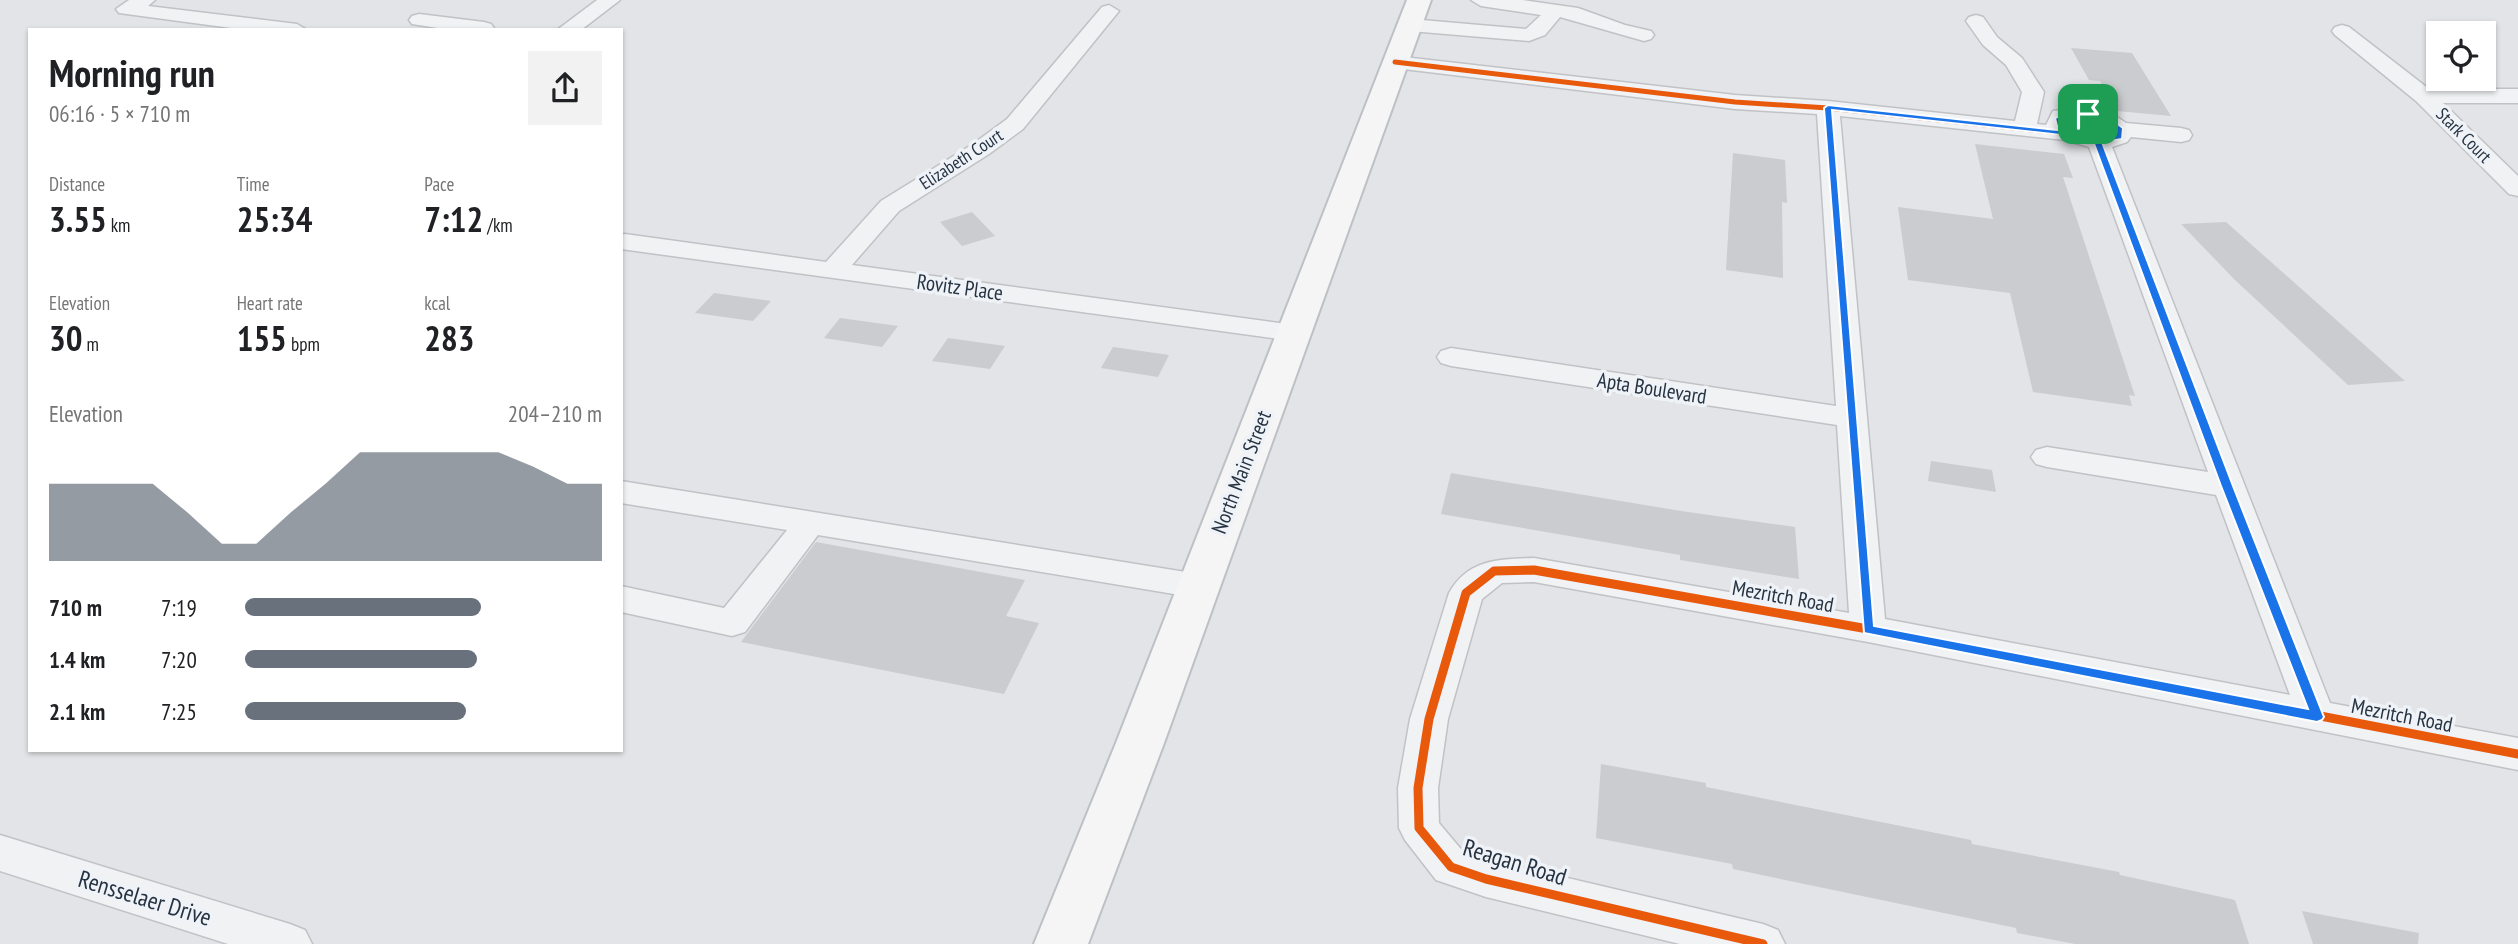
<!DOCTYPE html>
<html lang="en">
<head>
<meta charset="utf-8">
<style>
  :root { --surface:#fff; --page:#f2f2f2; --text:#202124; --muted:#757577; --accent:#68717c }
  body { margin:0; font-family:"PT Sans Narrow",sans-serif; background:var(--page); color:var(--text); height:100vh; display:flex; flex-direction:column; font-size:26px; white-space:nowrap }
  * { box-sizing:border-box; margin:0 }
  p { font-size:23px; color:var(--muted) }
  .icon { flex:none; width:38px; height:38px; fill:none; stroke:currentColor; stroke-width:2; stroke-linecap:round; stroke-linejoin:round }
  .map { position:relative; flex:1; overflow:hidden }
  .side { position:absolute; left:28px; top:28px; width:595px; height:724px; display:flex; flex-direction:column; background:var(--surface); border-radius:0px; box-shadow:0 2px 5px #0004 }
  .side>* { flex:none }
  .tools { position:absolute; left:2426px; top:21px; display:grid; gap:14px }
  .tools a { display:grid; place-items:center; width:70px; height:70px; border-radius:0px; background:var(--surface); box-shadow:0 2px 5px #0004; font-size:35px }
  .pin { position:absolute; display:grid; place-items:center; width:60px; height:60px; color:#fff; margin:-30px; border-radius:14px; box-shadow:0 4px 10px #0006 }
  .round { display:grid; place-items:center; flex:none; width:74px; height:74px; border-radius:0px; background:var(--page) }
  .headline { display:flex; align-items:center; justify-content:space-between; height:119px; padding:0 21px }
  h1 { font-size:38px; font-weight:700; line-height:52px }
  .metrics { display:grid; grid-template-columns:repeat(3,1fr); gap:10px; height:119px; padding:7px 21px }
  .metrics div { display:grid; align-content:center }
  .metrics b { font-size:35px; font-weight:700 }
  .metrics small { font-size:19px; font-weight:400 }
  .metrics p { font-size:19px }
  .chart { height:196px; padding:14px 21px }
  .chart p { display:flex; justify-content:space-between }
  .chart svg { width:100%; height:126px; margin-top:7px; fill:var(--accent); opacity:.7 }
  ul { padding:0 21px; list-style:none; font-size:23px }
  li { display:grid; grid-template-columns:112px 84px 1fr; align-items:center; height:52px }
  li i { height:18px; border-radius:9px; background:var(--accent) }
  .map>svg:first-child { display:block }
  .building { fill:#cacccf }
  .lines { fill:none; stroke-linecap:round; stroke-linejoin:round }
  .minor-casing { stroke:#c0c2c5; stroke-width:3 }
  .major-casing { stroke:#bdc1c5; stroke-width:4 }
  .minor { fill:#f1f2f3; fill-rule:evenodd }
  .major { fill:#f5f5f6; fill-rule:evenodd }
  .cycleway-far1-casing { stroke:#eff3f7; stroke-width:9 }
  .cycleway-casing { stroke:#eff3f7; stroke-width:13 }
  .cycleway-far1 { stroke:#e8590c; stroke-width:5 }
  .cycleway { stroke:#e8590c; stroke-width:9 }
  .route { fill:#1a73e8; stroke:#fff; stroke-width:2; fill-rule:evenodd }
  .labels { text-anchor:middle; dominant-baseline:central; stroke-width:7; stroke-linejoin:round; paint-order:stroke }
  .far-street-label { font-size:18px; fill:#263342; stroke:#eff3f7 }
  .street-label { font-size:21px; fill:#263342; stroke:#eff3f7 }
  .near-street-label { font-size:24px; fill:#263342; stroke:#eff3f7 }
</style>
</head>
<body>
<div class="map">
<svg width="2518" height="944" viewBox="0 0 2518 944">
  <rect width="100%" height="100%" fill="#e2e4e7"/>
  <!-- building -->
  <g class="building">
    <polygon points="2071,48 2132,53 2171,116 2117,111 2100,81 2089,80"/>
    <polygon points="1975,144 2064,154 2073,178 2063,177 2135,396 2129,395 2132,406 2033,392 2010,293 1908,280 1898,207 1993,219"/>
    <polygon points="1733,153 1785,160 1787,203 1782,202 1783,278 1726,270"/>
    <polygon points="972,212 995,236 962,246 940,222"/>
    <polygon points="2226,222 2405,381 2348,385 2235,280 2181,224"/>
    <polygon points="714,293 771,301 753,321 695,313"/>
    <polygon points="840,318 898,326 882,347 824,338"/>
    <polygon points="948,338 1005,346 990,369 932,361"/>
    <polygon points="1113,347 1169,355 1158,377 1101,368"/>
    <polygon points="1931,461 1992,470 1996,492 1928,481"/>
    <polygon points="1451,473 1681,511 1795,527 1799,579 1680,560 1680,555 1441,514"/>
    <polygon points="816,542 1025,580 1006,616 1039,623 1004,694 741,642"/>
    <polygon points="1601,764 1706,783 1706,787 1971,840 1972,844 2119,872 2120,875 2235,900 2249,944 2075,944 2017,933 2016,928 1733,869 1732,864 1596,838"/>
    <polygon points="2302,911 2419,933 2418,944 2313,944"/>
  </g>
  <g class="lines">
    <defs>
      <g id="minor">
        <polygon points="129,0 155,0 148,6 297,24 307,30 246,30 119,13 116,9"/>
        <polygon points="597,0 620,0 581,30 557,30"/>
        <polygon points="1471,0 1522,0 1578,8 1625,25 1651,31 1654,35 1651,39 1644,41 1560,17 1545,35 1529,41 1410,31 1403,29 1400,25 1403,21 1410,19 1526,29 1541,15 1481,6"/>
        <polygon points="1109,5 1119,11 1023,129 989,154 899,211 852,265 1294,325 1304,327 1308,333 1304,339 1294,341 621,249 621,235 625,234 826,262 881,201 973,144 1007,119 1102,7"/>
        <polygon points="419,14 484,22 491,24 494,28 450,30 412,24 409,20 412,16"/>
        <path d="M 1976,15 L 1983,17 L 1997,37 L 2022,58 L 2044,92 L 2037,124 L 2046,125 L 2053,111 L 2084,107 L 2111,113 L 2126,123 L 2181,128 L 2189,130 L 2192,135 L 2189,140 L 2181,142 L 2131,137 L 2127,142 L 2112,147 L 2330,703 L 2518,738 L 2518,770 L 1868,642 L 1534,582 L 1502,583 L 1482,599 L 1448,719 L 1438,788 L 1439,823 L 1465,854 L 1763,924 L 1778,930 L 1785,944 L 1680,944 L 1486,897 L 1436,880 L 1405,840 L 1399,828 L 1398,788 L 1410,719 L 1449,593 C 1468,559 1499,559 1534,558 L 1849,613 L 1837,425 L 1451,366 L 1441,363 L 1437,357 L 1441,351 L 1451,348 L 1836,406 L 1817,114 L 1735,109 L 1395,68 L 1388,66 L 1385,62 L 1388,58 L 1395,56 L 1735,95 L 1828,101 L 2015,121 L 2022,92 L 2006,65 L 1983,45 L 1966,21 L 1969,17 ZM 1840,116 L 2065,140 L 2089,147 L 2208,472 L 2047,447 L 2036,450 L 2031,457 L 2036,464 L 2047,467 L 2216,495 L 2290,695 L 1885,619 ZM 2078,120 L 2095,123 L 2109,133 L 2088,133 L 2069,123 Z"/>
        <polygon points="2342,25 2349,27 2429,89 2518,89 2518,103 2443,103 2518,176 2518,196 2509,194 2416,101 2335,35 2332,31 2335,27"/>
        <polygon points="621,481 1198,574 1210,577 1215,586 1210,595 1198,598 818,535 745,632 732,636 621,612 621,586 724,608 787,530 621,503"/>
        <polygon points="0,835 290,924 305,930 312,944 228,944 0,871"/>
      </g>
      <polygon id="major" points="1407,0 1431,0 1164,743 1088,944 1034,944 1116,743"/>
    </defs>
    <!-- minor casing -->
    <use href="#minor" class="minor-casing"/>
    <!-- major casing -->
    <use href="#major" class="major-casing"/>
    <!-- minor -->
    <use href="#minor" class="minor"/>
    <!-- major -->
    <use href="#major" class="major"/>
    <defs>
      <polyline id="cycleway-far1" points="1395,62 1735,102 1828,108 2070,134"/>
      <polyline id="cycleway" points="1763,944 1486,879 1451,867 1419,828 1418,788 1429,719 1466,593 1494,571 1534,570 1868,629 2518,754"/>
    </defs>
    <!-- cycleway-far1 casing -->
    <use href="#cycleway-far1" class="cycleway-far1-casing"/>
    <!-- cycleway casing -->
    <use href="#cycleway" class="cycleway-casing"/>
    <!-- cycleway-far1 -->
    <use href="#cycleway-far1" class="cycleway-far1"/>
    <!-- cycleway -->
    <use href="#cycleway" class="cycleway"/>
  </g>
  <!-- route -->
  <path class="route" d="M 1828,105 L 2058,130 L 2055,118 C 2078,106 2104,112 2123,128 L 2122,139 L 2102,142 L 2233,486 L 2324,717 L 2322,720 L 2317,722 L 1864,633 L 1824,108 ZM 1832,110 L 2070,136 L 2074,134 L 2065,127 L 2062,120 C 2080,111 2101,118 2116,130 L 2115,135 L 2093,141 L 2221,486 L 2308,709 L 1874,626 Z"/>
  <g class="labels">
    <!-- far-street labels -->
    <g class="far-street-label">
      <text transform="translate(2464 135) rotate(45)">Stark Court</text>
      <text transform="translate(961 159) rotate(-33)">Elizabeth Court</text>
    </g>
    <!-- street labels -->
    <g class="street-label">
      <text transform="translate(960 287) rotate(8)">Rovitz Place</text>
      <text transform="translate(1652 388) rotate(9)">Apta Boulevard</text>
      <text transform="translate(1241 472) rotate(-69)">North Main Street</text>
      <text transform="translate(1783 596) rotate(10)">Mezritch Road</text>
      <text transform="translate(2402 715) rotate(11)">Mezritch Road</text>
    </g>
    <!-- near-street labels -->
    <g class="near-street-label">
      <text transform="translate(1515 862) rotate(17)">Reagan Road</text>
      <text transform="translate(145 898) rotate(17)">Rensselaer Drive</text>
    </g>
  </g>
</svg>
<div class="tools">
<a><svg class="icon" aria-label="locate" viewBox="0 0 24 24"><circle cx="12" cy="12" r="6"/><path d="M12 2v4M12 18v4M2 12h4M18 12h4"/></svg></a>
</div>
<div class="pin" style="left:2088px;top:114px;background:#1e9e55"><svg class="icon" aria-label="arrive" viewBox="0 0 24 24"><path d="M6 21V4h12l-3 4 3 4H6"/></svg></div>
<section class="side">
<div class="headline"><div><h1>Morning run</h1><p>06:16 · 5 × 710 m</p></div><a class="round"><svg class="icon" aria-label="share" viewBox="0 0 24 24"><path d="M12 15V3M7 8l5-5 5 5M5 13v7h14v-7"/></svg></a></div>
<div class="metrics">
<div><p>Distance</p><b>3.55<small> km</small></b></div>
<div><p>Time</p><b>25:34</b></div>
<div><p>Pace</p><b>7:12<small> /km</small></b></div>
</div>
<div class="metrics">
<div><p>Elevation</p><b>30<small> m</small></b></div>
<div><p>Heart rate</p><b>155<small> bpm</small></b></div>
<div><p>kcal</p><b>283</b></div>
</div>
<div class="chart"><p><span>Elevation</span>204–210 m</p>
<svg viewBox="0 0 160 44" preserveAspectRatio="none"><path d="M0 44V17L10 17L20 17L30 17L40 27L50 38L60 38L70 27L80 17L90 6L100 6L110 6L120 6L130 6L140 11L150 17L160 17V44z"/></svg>
</div>
<ul>
<li><b>710 m</b>7:19<i style="width:66%"></i></li>
<li><b>1.4 km</b>7:20<i style="width:65%"></i></li>
<li><b>2.1 km</b>7:25<i style="width:62%"></i></li>
</ul>
</section>
</div>
</body>
</html>
